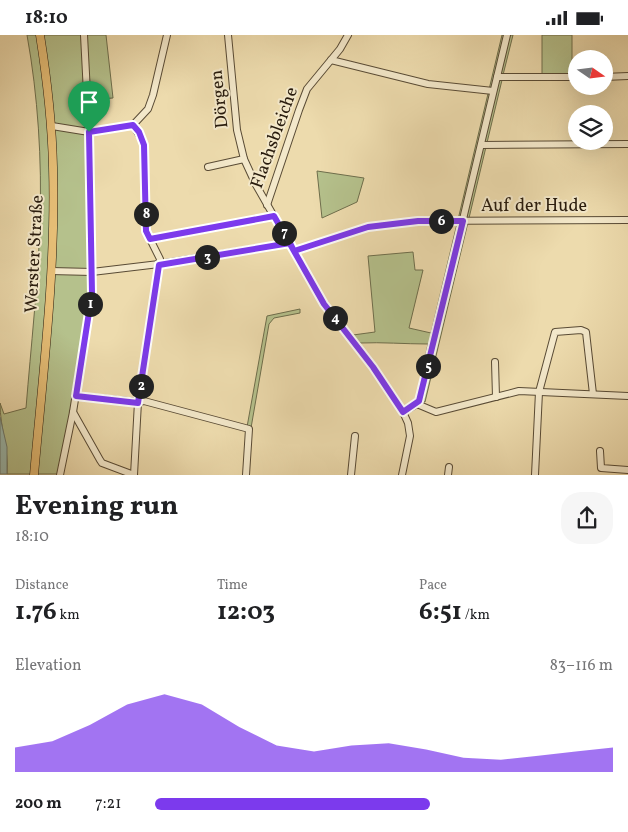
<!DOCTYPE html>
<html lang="en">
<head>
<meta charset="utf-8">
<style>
  :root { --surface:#fff; --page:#f6f6f6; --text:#202124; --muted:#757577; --accent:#7c3aed }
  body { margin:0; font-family:Vollkorn,serif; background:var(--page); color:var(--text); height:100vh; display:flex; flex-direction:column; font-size:19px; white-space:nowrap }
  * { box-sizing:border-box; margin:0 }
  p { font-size:16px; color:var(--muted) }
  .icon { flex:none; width:28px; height:28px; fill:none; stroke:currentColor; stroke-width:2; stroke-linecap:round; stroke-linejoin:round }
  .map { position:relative; height:440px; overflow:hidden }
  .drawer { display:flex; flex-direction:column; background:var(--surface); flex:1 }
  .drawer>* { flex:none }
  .needle { width:32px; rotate:104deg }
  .controls { position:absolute; left:568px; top:15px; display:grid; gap:10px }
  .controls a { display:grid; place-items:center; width:45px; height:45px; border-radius:50%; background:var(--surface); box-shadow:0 5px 20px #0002; font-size:25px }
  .pin { position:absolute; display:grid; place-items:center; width:42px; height:42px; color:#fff; margin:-51px -21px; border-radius:50% 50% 50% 0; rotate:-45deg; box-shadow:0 0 5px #0007 }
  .pin .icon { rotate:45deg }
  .km { position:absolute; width:25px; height:25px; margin:-12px; border-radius:50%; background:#222; color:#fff; font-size:14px; line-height:25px; text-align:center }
  .round { display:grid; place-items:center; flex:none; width:52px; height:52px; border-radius:20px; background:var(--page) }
  .head { display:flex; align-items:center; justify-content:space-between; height:85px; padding:0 15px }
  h1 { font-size:28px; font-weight:700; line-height:38px }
  .figures { display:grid; grid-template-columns:repeat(3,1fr); gap:8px; height:85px; padding:5px 15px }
  .figures div { display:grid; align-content:center }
  .figures b { font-size:25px; font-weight:700 }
  .figures small { font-size:14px; font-weight:400 }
  .figures p { font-size:14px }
  .chart { height:140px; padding:10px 15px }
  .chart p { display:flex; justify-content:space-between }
  .chart svg { width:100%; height:90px; margin-top:5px; fill:var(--accent); opacity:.7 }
  ul { padding:0 15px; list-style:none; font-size:16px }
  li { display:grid; grid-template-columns:80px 60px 1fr; align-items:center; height:38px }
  li i { height:12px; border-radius:6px; background:var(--accent) }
  .status { display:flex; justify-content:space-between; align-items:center; height:35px; padding:0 25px; background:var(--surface); direction:ltr }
  .status svg { height:14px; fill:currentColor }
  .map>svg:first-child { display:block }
  .green { fill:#b5c18c; stroke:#6e6e4c }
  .water { fill:#9abab0; stroke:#6c7a6f }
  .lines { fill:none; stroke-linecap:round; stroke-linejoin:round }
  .minor-casing { stroke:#594b35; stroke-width:8 }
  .major-casing { stroke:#281b0d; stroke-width:9 }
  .minor { stroke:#f3e8ca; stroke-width:6 }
  .major { stroke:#e6be76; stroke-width:8 }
  .route-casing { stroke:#fff; stroke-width:10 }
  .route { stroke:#7c3aed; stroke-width:6 }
  .labels { text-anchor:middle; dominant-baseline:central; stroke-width:4; stroke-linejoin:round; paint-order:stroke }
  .street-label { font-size:18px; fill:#281b0d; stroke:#f3e8ca }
</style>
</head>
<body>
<div class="status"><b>18:10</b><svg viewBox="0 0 49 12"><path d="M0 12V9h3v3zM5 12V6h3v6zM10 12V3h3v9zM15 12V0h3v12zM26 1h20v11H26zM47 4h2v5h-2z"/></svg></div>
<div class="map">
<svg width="628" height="440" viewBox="0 0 628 440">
  <rect width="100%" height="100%" fill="#eddbad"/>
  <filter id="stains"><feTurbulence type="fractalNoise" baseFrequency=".004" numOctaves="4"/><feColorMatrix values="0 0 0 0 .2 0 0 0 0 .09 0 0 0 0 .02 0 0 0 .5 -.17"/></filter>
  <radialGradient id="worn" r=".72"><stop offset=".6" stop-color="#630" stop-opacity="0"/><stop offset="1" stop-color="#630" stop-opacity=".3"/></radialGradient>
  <!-- green -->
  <g class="green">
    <path d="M 27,0 L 106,0 L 113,63 L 88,65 L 91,258 L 73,370 L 58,439 L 7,439 C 9,414 0,393 0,368 L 4,379 L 26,373 C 31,311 38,249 40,187 C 42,125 38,61 27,0 Z"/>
    <path d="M 502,0 L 513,0 L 503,40 L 542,40 L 542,0 L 572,0 L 572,40 L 502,45 L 425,367 L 418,365 L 422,347 L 420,346 L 428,309 C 405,309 382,307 360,308 L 353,300 L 375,297 L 368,221 L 413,217 L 415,235 L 423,235 L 409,293 L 431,298 Z"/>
    <polygon points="317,136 364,143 357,167 322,183"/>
    <polygon points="300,274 300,278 274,283 269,289 251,393 247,392 267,281"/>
  </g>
  <!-- water -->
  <polygon class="water" points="0,382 7,412 7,439 0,439"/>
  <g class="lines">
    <defs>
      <g id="minor">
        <polyline points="228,0 237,95 244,124 256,150 324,269 373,332 403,377 408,388 410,401 402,440"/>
        <polyline points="331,25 428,49 493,56"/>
        <polyline points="497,42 576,42"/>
        <polyline points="604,42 628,41"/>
        <polyline points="133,90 142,104 144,110 146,196 160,224 138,367 134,440"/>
        <polyline points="52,91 89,97 133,90 148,74 153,60 167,0"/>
        <polyline points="481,110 628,109"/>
        <polyline points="208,132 244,124"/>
        <polyline points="267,170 299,75 307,54 340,14 348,0"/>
        <polyline points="150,204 274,181"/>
        <polyline points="294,216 368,192 418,186 628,185"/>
        <polyline points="51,236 92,237 159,229 290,208"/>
        <polyline points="495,327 496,362"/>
        <polyline points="76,361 138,367 144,366 249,394 246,440"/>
        <polyline points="417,369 436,377 519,356 628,361"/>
        <polyline points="73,377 100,425 102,428 134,440"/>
        <polyline points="403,377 417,369 420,364 507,0"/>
        <polyline points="600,416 601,433 628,435"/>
        <polyline points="60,440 73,377 92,258 89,97 84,0"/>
        <polyline points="351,440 355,401"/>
        <polyline points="448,440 449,432"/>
        <polyline points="535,440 539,357 555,297 581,295 586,297 593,359"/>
      </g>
      <path id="major" d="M 34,440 C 43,338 56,235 53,132 C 52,88 47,44 40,0"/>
    </defs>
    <!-- minor casing -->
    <use href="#minor" class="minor-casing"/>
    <!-- major casing -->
    <use href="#major" class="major-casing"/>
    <!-- minor -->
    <use href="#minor" class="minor"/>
    <!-- major -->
    <use href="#major" class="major"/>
  </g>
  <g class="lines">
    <defs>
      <polyline id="route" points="89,97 92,258 76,361 138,368 159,230 290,208 294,216 324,269 373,332 403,377 419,366 463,186 418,186 368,192 294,216 274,181 150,204 146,196 144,110 139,97 133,90 89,97"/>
    </defs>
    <!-- route casing -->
    <use href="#route" class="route-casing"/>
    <!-- route -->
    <use href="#route" class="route"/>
  </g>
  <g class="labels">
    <!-- street labels -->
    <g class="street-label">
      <text transform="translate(220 64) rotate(-96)">Dörgen</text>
      <text transform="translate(275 103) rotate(-70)">Flachsbleiche</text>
      <text x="534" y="171">Auf der Hude</text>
      <text transform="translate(35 219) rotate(-87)">Werster Straße</text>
    </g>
  </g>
  <rect width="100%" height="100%" filter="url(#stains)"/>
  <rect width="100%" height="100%" fill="url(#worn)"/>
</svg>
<div class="controls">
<a><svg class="needle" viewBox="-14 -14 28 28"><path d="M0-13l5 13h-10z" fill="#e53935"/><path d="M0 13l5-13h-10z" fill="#757577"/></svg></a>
<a><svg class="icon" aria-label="layers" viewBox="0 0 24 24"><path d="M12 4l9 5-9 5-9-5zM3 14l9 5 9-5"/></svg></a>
</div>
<div class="pin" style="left:89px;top:97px;background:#1e9e55"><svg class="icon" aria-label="arrive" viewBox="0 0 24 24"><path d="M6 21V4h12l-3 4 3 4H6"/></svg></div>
<b class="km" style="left:90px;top:269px">1</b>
<b class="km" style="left:141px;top:351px">2</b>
<b class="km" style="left:207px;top:222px">3</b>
<b class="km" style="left:335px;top:283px">4</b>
<b class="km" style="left:428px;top:331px">5</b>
<b class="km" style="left:441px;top:186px">6</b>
<b class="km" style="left:284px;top:198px">7</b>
<b class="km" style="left:146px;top:179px">8</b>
</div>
<section class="drawer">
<div class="head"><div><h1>Evening run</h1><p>18:10</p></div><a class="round"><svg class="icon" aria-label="share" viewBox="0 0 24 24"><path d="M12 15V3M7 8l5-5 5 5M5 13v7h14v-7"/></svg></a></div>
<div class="figures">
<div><p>Distance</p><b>1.76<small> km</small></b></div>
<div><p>Time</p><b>12:03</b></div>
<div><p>Pace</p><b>6:51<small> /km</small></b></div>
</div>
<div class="chart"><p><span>Elevation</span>83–116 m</p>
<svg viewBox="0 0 160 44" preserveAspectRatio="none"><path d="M0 44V32L10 29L20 21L30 11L40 6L50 11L60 22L70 31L80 34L90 31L100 30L110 33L120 37L130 38L140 36L150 34L160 32V44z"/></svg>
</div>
<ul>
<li><b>200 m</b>7:21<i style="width:60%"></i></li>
</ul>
</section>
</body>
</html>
